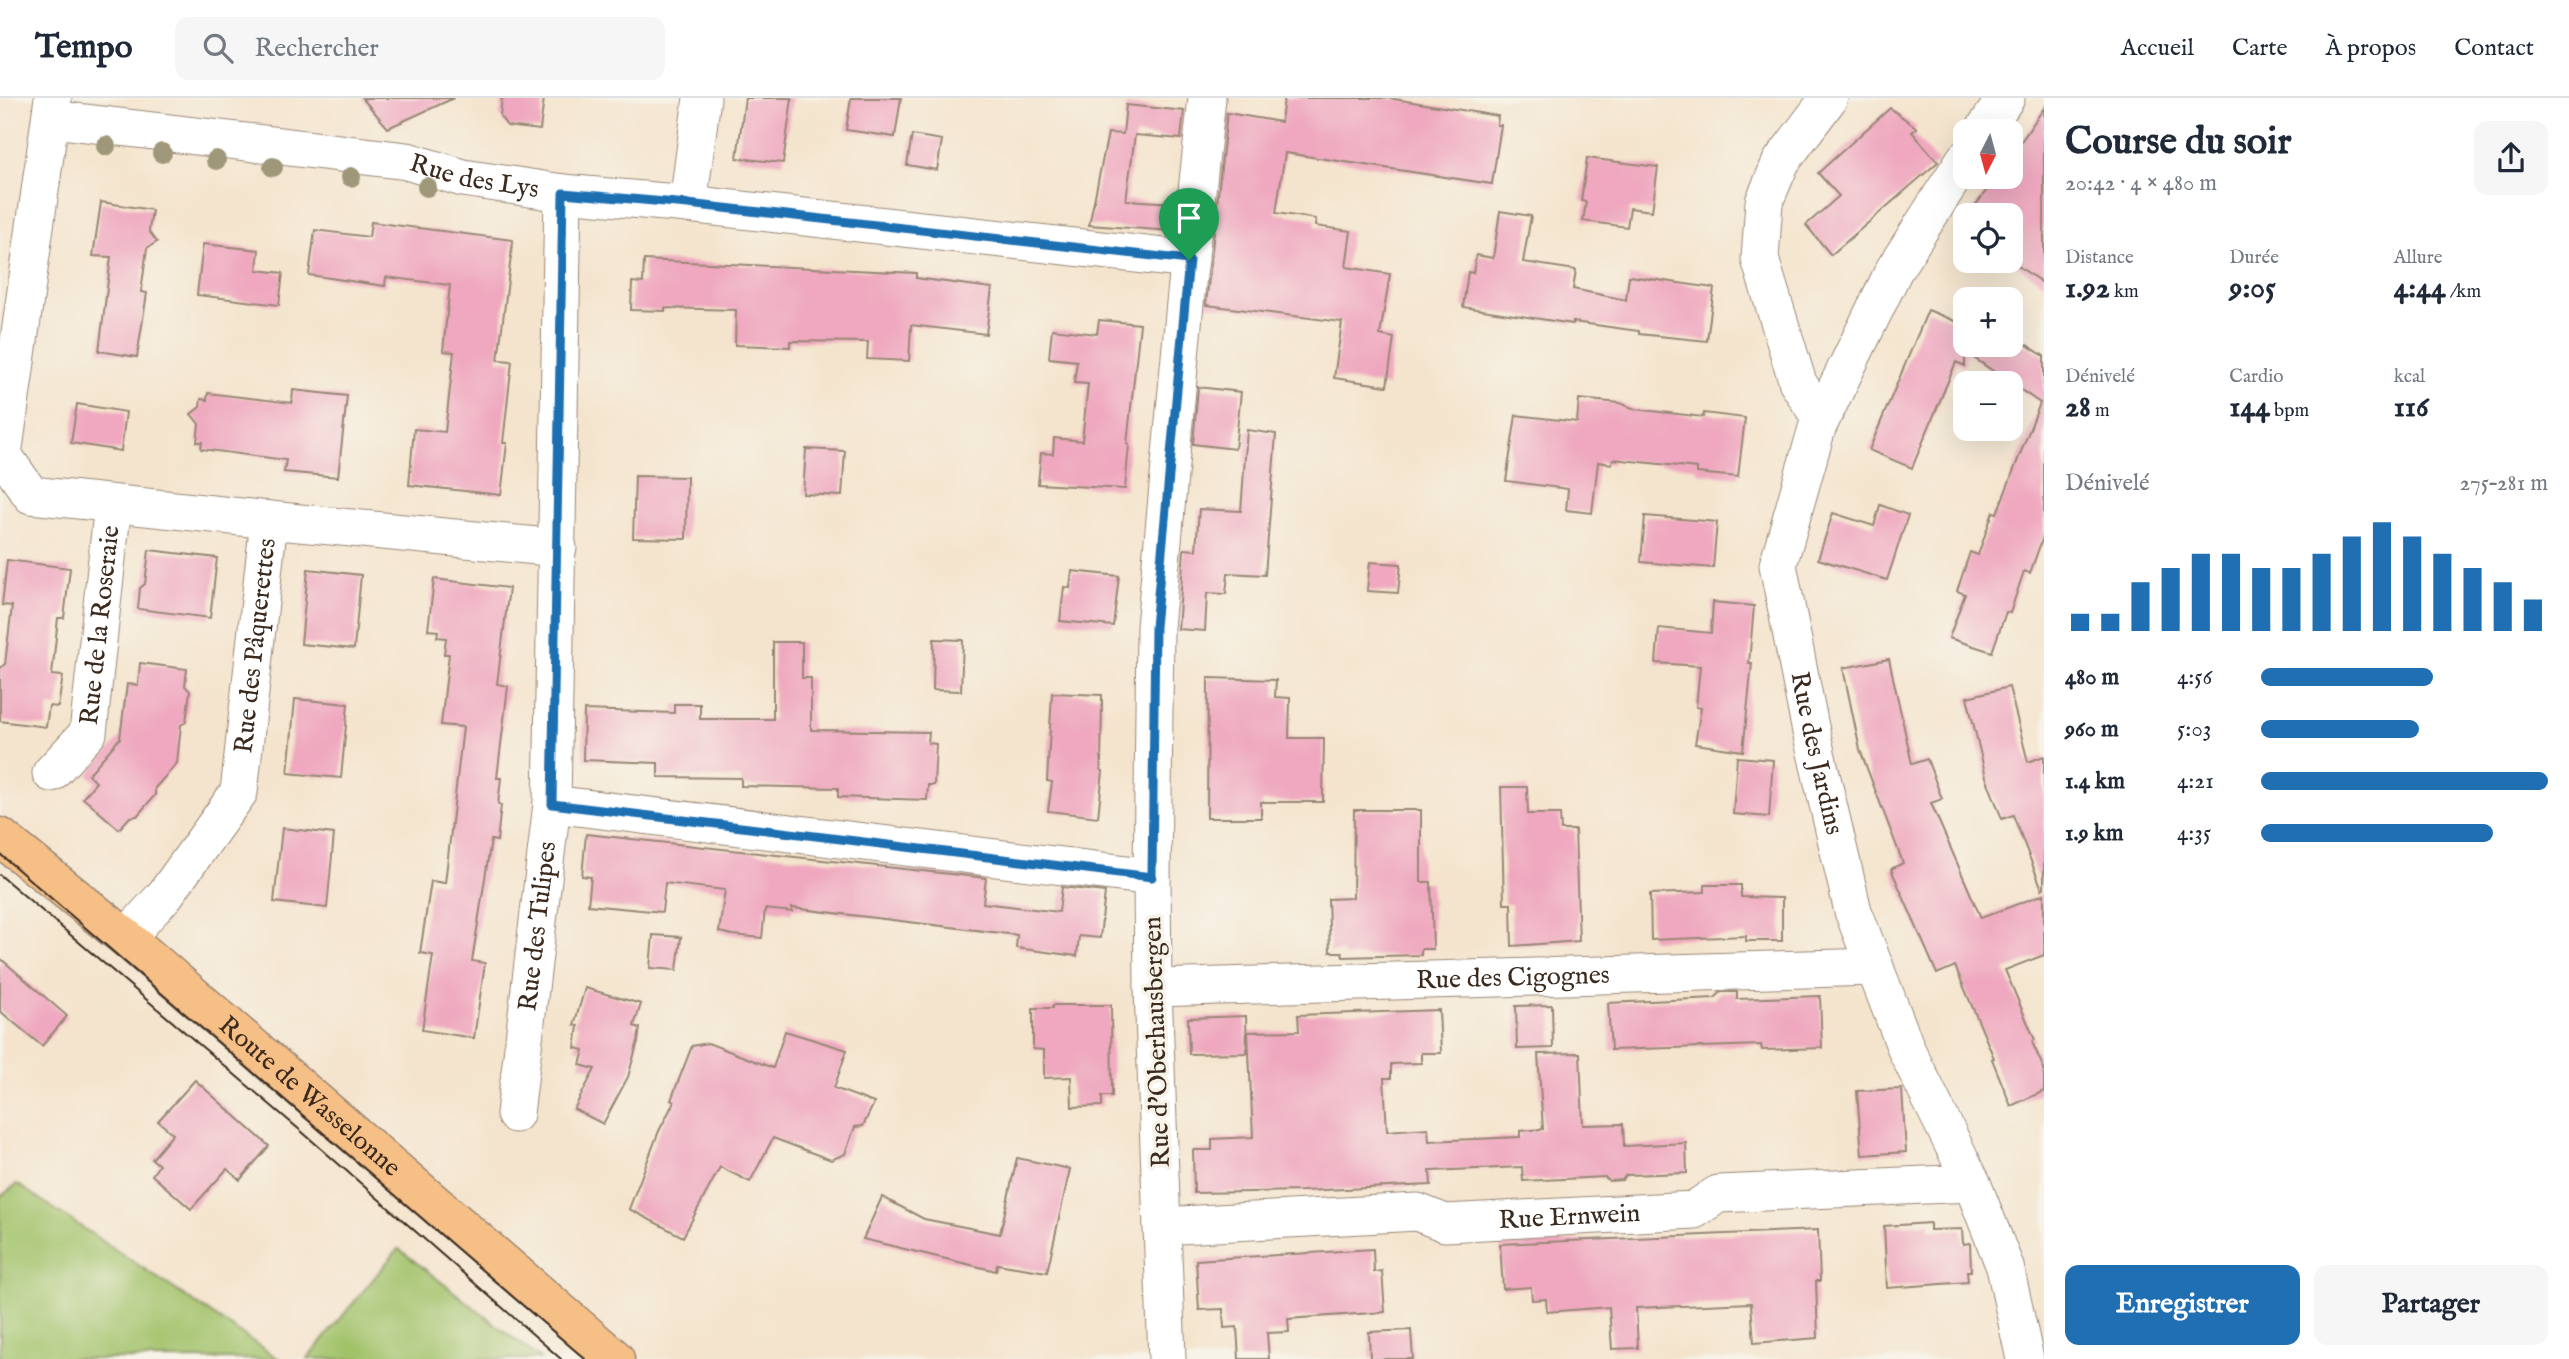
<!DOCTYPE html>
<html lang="fr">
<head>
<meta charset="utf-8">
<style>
  :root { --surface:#fff; --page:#f6f6f7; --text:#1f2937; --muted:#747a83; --line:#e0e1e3; --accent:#1f6fb2 }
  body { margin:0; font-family:"IM FELL English",serif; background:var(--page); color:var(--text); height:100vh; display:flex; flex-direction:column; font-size:26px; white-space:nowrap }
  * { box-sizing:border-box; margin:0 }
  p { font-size:23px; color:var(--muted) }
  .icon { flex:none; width:38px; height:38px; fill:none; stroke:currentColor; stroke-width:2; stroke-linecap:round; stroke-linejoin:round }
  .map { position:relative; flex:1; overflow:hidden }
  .details { display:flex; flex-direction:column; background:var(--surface); width:525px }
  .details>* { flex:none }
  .needle { width:46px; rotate:186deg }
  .fabs { position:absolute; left:1953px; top:21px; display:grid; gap:14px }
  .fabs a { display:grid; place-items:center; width:70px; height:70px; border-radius:14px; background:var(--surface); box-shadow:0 7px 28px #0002; font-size:35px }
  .pin { position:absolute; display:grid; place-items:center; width:60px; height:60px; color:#fff; margin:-72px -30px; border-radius:50% 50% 50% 0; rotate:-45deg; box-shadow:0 0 7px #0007 }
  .pin .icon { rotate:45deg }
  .round { display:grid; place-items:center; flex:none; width:74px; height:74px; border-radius:14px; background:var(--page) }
  .headline { display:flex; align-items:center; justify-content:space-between; height:119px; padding:0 21px }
  h1 { font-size:38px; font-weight:800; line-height:52px }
  .metrics { display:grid; grid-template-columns:repeat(3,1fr); gap:10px; height:119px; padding:7px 21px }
  .metrics div { display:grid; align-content:center }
  .metrics b { font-size:30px; font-weight:800 }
  .metrics small { font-size:19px; font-weight:400 }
  .metrics p { font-size:19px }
  .chart { height:196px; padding:14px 21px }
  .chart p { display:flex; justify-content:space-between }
  .chart svg { width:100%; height:126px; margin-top:7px; stroke:var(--accent); stroke-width:6 }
  .action { display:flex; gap:14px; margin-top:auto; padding:14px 21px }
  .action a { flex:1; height:80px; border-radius:14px; background:var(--accent); color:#fff; font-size:28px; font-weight:800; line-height:80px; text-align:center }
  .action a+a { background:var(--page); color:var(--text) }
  ul { padding:0 21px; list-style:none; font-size:23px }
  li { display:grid; grid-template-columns:112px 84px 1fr; align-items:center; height:52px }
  li i { height:18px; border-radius:9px; background:var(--accent) }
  header { display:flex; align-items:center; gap:42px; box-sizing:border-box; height:98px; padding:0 35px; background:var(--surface); border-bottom:2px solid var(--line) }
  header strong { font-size:33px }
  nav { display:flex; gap:38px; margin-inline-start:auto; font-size:24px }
  .search { width:490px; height:63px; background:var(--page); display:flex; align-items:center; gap:18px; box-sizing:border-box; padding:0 24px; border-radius:14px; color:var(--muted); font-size:26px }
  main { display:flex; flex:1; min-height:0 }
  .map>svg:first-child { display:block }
  .green { fill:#a2c26a; stroke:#6e7644; stroke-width:2 }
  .building { fill:#efa8bf }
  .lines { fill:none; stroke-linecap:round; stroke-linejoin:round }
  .minor-casing { stroke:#988776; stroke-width:39 }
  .major-casing { stroke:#988776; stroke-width:41 }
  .minor { stroke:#fff; stroke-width:37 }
  .major { stroke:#f5bf86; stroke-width:38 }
  .tram { stroke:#3b2a1e; stroke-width:2 }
  .tree { fill:#9f9779 }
  .route-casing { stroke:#fff; stroke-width:14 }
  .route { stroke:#1f6fb2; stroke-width:9 }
  .labels { text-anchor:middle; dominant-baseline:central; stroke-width:7; stroke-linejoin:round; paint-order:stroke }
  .street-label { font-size:26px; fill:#3b2a1e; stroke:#f7f3e8 }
</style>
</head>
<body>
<header>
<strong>Tempo</strong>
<div class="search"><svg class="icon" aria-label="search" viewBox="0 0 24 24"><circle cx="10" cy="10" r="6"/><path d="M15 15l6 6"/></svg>Rechercher</div>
<nav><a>Accueil</a><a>Carte</a><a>À propos</a><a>Contact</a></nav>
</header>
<main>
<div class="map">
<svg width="2044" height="1261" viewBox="0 0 2044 1261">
  <rect width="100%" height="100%" fill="#f7f3e8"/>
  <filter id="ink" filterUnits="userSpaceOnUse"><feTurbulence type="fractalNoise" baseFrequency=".0143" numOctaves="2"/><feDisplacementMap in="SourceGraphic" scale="14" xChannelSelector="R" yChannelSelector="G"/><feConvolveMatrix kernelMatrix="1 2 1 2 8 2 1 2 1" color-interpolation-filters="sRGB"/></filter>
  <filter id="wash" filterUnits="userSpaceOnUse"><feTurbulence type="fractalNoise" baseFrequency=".00686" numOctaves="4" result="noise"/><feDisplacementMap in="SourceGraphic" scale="28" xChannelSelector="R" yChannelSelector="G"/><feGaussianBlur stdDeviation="1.57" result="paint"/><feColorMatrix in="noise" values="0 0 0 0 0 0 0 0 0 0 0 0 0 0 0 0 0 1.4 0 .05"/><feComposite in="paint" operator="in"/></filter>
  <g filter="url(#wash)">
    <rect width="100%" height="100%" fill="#f4e4cd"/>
    <!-- green -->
    <g class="green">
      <polygon points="17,1086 279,1261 0,1261 0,1099"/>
      <polygon points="398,1151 399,1151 540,1261 307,1261"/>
    </g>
    <g id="blocks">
      <!-- building -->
      <g class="building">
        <polygon points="362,0 454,0 388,30"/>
        <polygon points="502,0 544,0 540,32 507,28 500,18"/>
        <polygon points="745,0 792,0 783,65 737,60"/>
        <polygon points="851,0 901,0 895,39 846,32"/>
        <polygon points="1284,0 1388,0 1498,18 1497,27 1501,27 1492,86 1285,55 1276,115 1316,121 1315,128 1351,133 1346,169 1390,176 1380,237 1394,240 1387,288 1334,280 1342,224 1206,207 1227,15 1281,24"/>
        <polygon points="1126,7 1184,13 1181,41 1135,37 1126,102 1175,105 1172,133 1089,127 1108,35 1123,36"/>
        <polygon points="1890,10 1917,30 1912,34 1938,64 1831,157 1806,127 1839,98 1818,75"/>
        <polygon points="2044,10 2044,186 2011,163 2011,117 1969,117 1996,79 2011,79 2011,58"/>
        <polygon points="912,37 942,42 937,72 907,67"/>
        <polygon points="1587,60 1658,69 1652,113 1630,110 1627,129 1583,123 1586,104 1581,103"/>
        <polygon points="101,104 152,112 149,133 157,144 147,150 141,194 147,195 137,259 99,253 111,159 93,158"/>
        <polygon points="1500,113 1531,118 1523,164 1576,172 1573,191 1626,202 1629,178 1714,190 1707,243 1639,236 1639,233 1573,224 1573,226 1463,209 1468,174 1473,175 1476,157 1493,160"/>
        <polygon points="371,124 513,142 498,262 512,263 503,345 507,345 501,397 409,387 414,331 445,334 454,254 443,253 450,187 386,179 385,188 309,177 315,132 369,139"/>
        <polygon points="203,146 259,152 257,172 283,175 279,207 197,197"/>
        <polygon points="644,162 916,175 916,180 992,190 986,236 911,227 909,263 867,261 868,244 790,243 790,249 735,247 736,212 665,210 665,213 631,212 632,184 643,185"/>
        <polygon points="1928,212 1965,227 1965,247 2027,247 2044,258 2044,436 2030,475 2024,473 2010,515 2006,514 1992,554 1949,540 1965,496 1957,493 1970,454 1978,457 1993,414 1997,415 2040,305 1965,254 1965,268 1956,264 1912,370 1869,352"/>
        <polygon points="1099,222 1140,226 1127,346 1129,346 1125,391 1038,386 1041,355 1053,356 1054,340 1082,343 1088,286 1074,285 1077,263 1049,260 1052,231 1097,236"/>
        <polygon points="1198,289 1241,294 1235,351 1193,346"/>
        <polygon points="293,292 347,298 338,379 284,374 286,362 201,351 202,344 197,344 199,326 191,316 200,309 201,301 207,302 208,295 292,305"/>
        <polygon points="1579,301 1620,305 1635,311 1703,319 1704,315 1745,320 1738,379 1697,375 1697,370 1613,361 1612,366 1598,364 1592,415 1566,412 1568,391 1506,383 1516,317 1577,324"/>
        <polygon points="77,306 126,314 121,353 71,345"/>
        <polygon points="1247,332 1276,336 1265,477 1228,475 1226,496 1207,495 1205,533 1178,531 1184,451 1196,452 1199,411 1241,413"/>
        <polygon points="806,351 845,353 842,398 803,396"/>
        <polygon points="635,378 687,379 686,441 633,440"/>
        <polygon points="1880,407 1908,417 1887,482 1818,461 1833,415 1874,428"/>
        <polygon points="1645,418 1717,424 1713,470 1641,464"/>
        <polygon points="149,452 217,460 210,520 138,511 140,490 145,486"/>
        <polygon points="7,462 70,470 64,520 58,520 52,577 63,578 58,609 49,608 46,629 0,623 0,570 5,566 12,508 2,507"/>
        <polygon points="1370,464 1401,466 1398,495 1367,493"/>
        <polygon points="308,471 361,477 354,551 301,546"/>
        <polygon points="1072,473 1119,478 1113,528 1060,523 1064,489 1070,490"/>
        <polygon points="434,481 509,490 497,586 508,588 497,680 501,680 498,707 501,707 497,743 491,742 472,863 485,865 474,940 422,932 433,857 420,855 431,783 445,785 463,629 441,627 449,556 444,556 446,540 437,539 438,533 428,532"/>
        <polygon points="1713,504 1754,508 1749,565 1752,565 1743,653 1695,646 1701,610 1696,609 1700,568 1656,565 1659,530 1711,535"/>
        <polygon points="934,541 963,542 961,593 933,592"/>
        <polygon points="773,544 802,544 802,580 811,580 811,632 929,634 928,645 936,646 934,687 928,687 927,702 838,699 838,690 741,688 741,680 658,679 658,665 583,662 584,612 674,615 674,606 700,606 700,621 773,621"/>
        <polygon points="1889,561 1912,666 1927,661 1942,701 1931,705 1981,820 2044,796 2044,857 2005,872 2035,942 2032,944 2044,971 2044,993 2011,1008 1992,961 1994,960 1955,868 1937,876 1891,771 1903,765 1860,652 1843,570"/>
        <polygon points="140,565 187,571 185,588 190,593 186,624 181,627 177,665 155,690 155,697 137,718 130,719 119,731 83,700 96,684 88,677 120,640 127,586 138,587"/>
        <polygon points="1208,580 1276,582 1275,599 1290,600 1289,640 1324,640 1323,704 1261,704 1261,720 1207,720"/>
        <polygon points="2009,589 2028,664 2044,658 2044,790 2042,791 2013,717 2002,721 1986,679 1967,599"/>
        <polygon points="1052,595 1102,597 1101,672 1103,673 1098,719 1048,713 1052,684 1047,683"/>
        <polygon points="295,601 348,606 341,680 288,675"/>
        <polygon points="1737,659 1773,662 1769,719 1733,716"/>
        <polygon points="1501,689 1527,689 1528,716 1560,716 1561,732 1575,732 1579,843 1512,848 1511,806 1504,806"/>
        <polygon points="1354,712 1421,712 1421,784 1431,784 1433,851 1421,851 1421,857 1343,859 1342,854 1330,854 1328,801 1353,800"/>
        <polygon points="282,730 334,736 327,810 274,804"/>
        <polygon points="586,736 986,780 983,805 1059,814 1062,789 1105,794 1100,840 1079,838 1077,858 1016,850 1017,837 792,810 792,814 765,811 762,840 733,837 719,834 725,792 665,785 662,814 588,807 591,779 582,778"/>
        <polygon points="1705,787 1741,787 1741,799 1782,800 1782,843 1746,843 1746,838 1651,842 1650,796 1705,794"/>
        <polygon points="653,837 681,839 677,872 650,870"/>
        <polygon points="0,860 67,918 42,948 0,913"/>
        <polygon points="585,890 641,906 634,928 640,930 638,943 628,979 603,1026 574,1011 595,971 580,967 584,952 575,950 578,928 574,927"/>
        <polygon points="1721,894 1737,894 1737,901 1820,898 1822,950 1762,952 1761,947 1611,952 1608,905 1715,900"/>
        <polygon points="1053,907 1111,907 1112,998 1102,998 1102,1008 1072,1009 1071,979 1044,980 1044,952 1033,951 1033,910 1053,910"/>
        <polygon points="1552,907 1553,950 1517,951 1516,908"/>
        <polygon points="1439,912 1441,955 1421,955 1421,965 1391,966 1391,980 1384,980 1387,1033 1428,1030 1429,1043 1520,1039 1520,1033 1543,1031 1538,956 1580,955 1583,1027 1623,1026 1624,1048 1686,1045 1687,1075 1626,1077 1622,1082 1609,1083 1605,1079 1523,1083 1522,1069 1430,1073 1431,1087 1303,1093 1194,1095 1193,1052 1212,1052 1212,1041 1253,1039 1248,934 1299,933 1298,917"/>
        <polygon points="1246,918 1247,955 1189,956 1188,920"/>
        <polygon points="785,933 847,952 834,990 874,1005 863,1028 855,1029 845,1056 831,1062 773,1040 750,1084 720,1069 683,1139 629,1111 659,1033 674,1004 671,1002 692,948 708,945 773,970"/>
        <polygon points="195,982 269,1048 240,1082 227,1071 191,1111 152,1077 159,1067 152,1061 173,1036 158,1023"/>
        <polygon points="1902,991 1906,1054 1862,1057 1857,993"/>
        <polygon points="1017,1060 1070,1071 1047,1174 997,1166 996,1173 863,1141 882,1099 924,1121 1000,1136"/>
        <polygon points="1930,1125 1930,1132 1962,1131 1963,1146 1970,1145 1971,1173 1967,1173 1968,1184 1887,1190 1884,1128"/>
        <polygon points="1818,1132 1820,1183 1816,1183 1818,1240 1754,1245 1751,1205 1636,1210 1638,1250 1612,1251 1609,1209 1547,1214 1546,1201 1532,1202 1531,1189 1503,1191 1500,1146"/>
        <polygon points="1373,1151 1374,1174 1382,1173 1385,1214 1288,1221 1289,1234 1267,1235 1269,1261 1239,1261 1237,1229 1224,1230 1223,1211 1199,1212 1196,1162"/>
        <polygon points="1411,1232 1413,1261 1370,1261 1369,1234"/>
      </g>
    </g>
  </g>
  <g filter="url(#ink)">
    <use href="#blocks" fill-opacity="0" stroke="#988776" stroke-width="2"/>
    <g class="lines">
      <defs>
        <g id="minor">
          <polyline points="53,0 3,357 31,397 269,422"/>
          <path id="s1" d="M 52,21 L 407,63 L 463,80 L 563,95 L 688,106 L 1190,162"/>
          <polyline points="1983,33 2006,0"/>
          <path id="s2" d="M 1965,61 L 1894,172 L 1817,330 L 1778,467 L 1810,629 L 1853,813 L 1907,953 L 1972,1085 L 2005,1169 L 2025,1261"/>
          <polyline points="688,106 702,0"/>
          <polyline points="1821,321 1798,285 1760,161 1764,104 1781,64 1829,0"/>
          <path id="s3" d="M 51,675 L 88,635 L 113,406"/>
          <polyline points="552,706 1152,779"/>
          <path id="s4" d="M 126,840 L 165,797 L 239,694 L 269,422 L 558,450"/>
          <path id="s5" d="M 1153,890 L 1875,869"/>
          <path id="s6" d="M 515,1016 L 552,706 L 563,95"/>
          <path id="s7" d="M 1162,1128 L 1417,1114 L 1445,1125 L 1694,1112 L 1718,1096 L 1972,1085"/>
          <polyline points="1167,1261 1153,890 1152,779 1155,529 1185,205 1207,0"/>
        </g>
        <g id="major">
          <path id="s8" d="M 0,739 L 126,840 L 615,1261"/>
        </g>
      </defs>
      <!-- minor casing -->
      <use href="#minor" class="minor-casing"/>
      <!-- major casing -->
      <use href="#major" class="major-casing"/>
      <!-- minor -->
      <use href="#minor" class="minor"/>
      <!-- major -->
      <use href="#major" class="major"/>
      <!-- tram -->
      <g class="tram">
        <polyline points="0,756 585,1261"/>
        <polyline points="0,777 301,1033 561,1261"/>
      </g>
    </g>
    <!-- trees -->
    <g class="tree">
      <circle cx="106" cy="48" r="10"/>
      <circle cx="162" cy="55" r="10"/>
      <circle cx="216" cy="62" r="10"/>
      <circle cx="273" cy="69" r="10"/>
      <circle cx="351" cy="79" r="10"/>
      <circle cx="427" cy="89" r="10"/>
    </g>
  </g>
  <g class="lines" filter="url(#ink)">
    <defs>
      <polygon id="route" points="563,95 688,106 1189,162 1155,529 1152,779 552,706"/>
    </defs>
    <!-- route casing -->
    <use href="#route" class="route-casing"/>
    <!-- route -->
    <use href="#route" class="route"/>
  </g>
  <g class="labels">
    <!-- street labels -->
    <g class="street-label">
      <text stroke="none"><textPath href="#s1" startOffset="427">Rue des Lys</textPath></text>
      <text stroke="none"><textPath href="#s3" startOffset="163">Rue de la Roseraie</textPath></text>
      <text stroke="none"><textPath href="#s4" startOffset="332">Rue des Pâquerettes</textPath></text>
      <text stroke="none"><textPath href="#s2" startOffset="642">Rue des Jardins</textPath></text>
      <text stroke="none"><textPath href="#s6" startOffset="189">Rue des Tulipes</textPath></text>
      <text stroke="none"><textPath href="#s5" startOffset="360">Rue des Cigognes</textPath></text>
      <text transform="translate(1157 944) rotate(-92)">Rue d'Oberhausbergen</text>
      <text stroke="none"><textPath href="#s8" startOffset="404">Route de Wasselonne</textPath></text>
      <text stroke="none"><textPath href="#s7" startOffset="410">Rue Ernwein</textPath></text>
    </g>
  </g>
</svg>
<div class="fabs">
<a><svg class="needle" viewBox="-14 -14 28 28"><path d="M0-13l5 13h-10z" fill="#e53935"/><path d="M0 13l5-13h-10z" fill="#747a83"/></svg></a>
<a><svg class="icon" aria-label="locate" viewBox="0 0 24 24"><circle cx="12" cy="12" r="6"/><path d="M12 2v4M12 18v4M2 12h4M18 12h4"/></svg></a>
<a>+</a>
<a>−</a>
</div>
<div class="pin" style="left:1189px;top:162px;background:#1e9e55"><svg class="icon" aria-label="arrive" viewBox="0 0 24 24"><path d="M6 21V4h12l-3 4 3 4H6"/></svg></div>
</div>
<section class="details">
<div class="headline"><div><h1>Course du soir</h1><p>20:42 · 4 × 480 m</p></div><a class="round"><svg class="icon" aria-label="share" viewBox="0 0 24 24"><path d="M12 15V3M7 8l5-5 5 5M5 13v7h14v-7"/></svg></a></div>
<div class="metrics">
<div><p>Distance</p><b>1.92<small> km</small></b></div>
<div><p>Durée</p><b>9:05</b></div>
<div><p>Allure</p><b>4:44<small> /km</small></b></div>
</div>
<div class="metrics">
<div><p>Dénivelé</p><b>28<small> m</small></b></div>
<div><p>Cardio</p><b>144<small> bpm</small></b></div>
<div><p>kcal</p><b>116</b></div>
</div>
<div class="chart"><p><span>Dénivelé</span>275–281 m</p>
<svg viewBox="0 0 160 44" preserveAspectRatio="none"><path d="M5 44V38M15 44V38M25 44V27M35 44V22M45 44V17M55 44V17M65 44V22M75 44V22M85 44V17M95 44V11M105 44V6M115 44V11M125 44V17M135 44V22M145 44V27M155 44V33"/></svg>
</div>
<ul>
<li><b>480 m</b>4:56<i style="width:60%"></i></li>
<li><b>960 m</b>5:03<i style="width:55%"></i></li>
<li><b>1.4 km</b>4:21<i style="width:100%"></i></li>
<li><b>1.9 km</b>4:35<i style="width:81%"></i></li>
</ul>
<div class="action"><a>Enregistrer</a><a>Partager</a></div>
</section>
</main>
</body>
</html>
